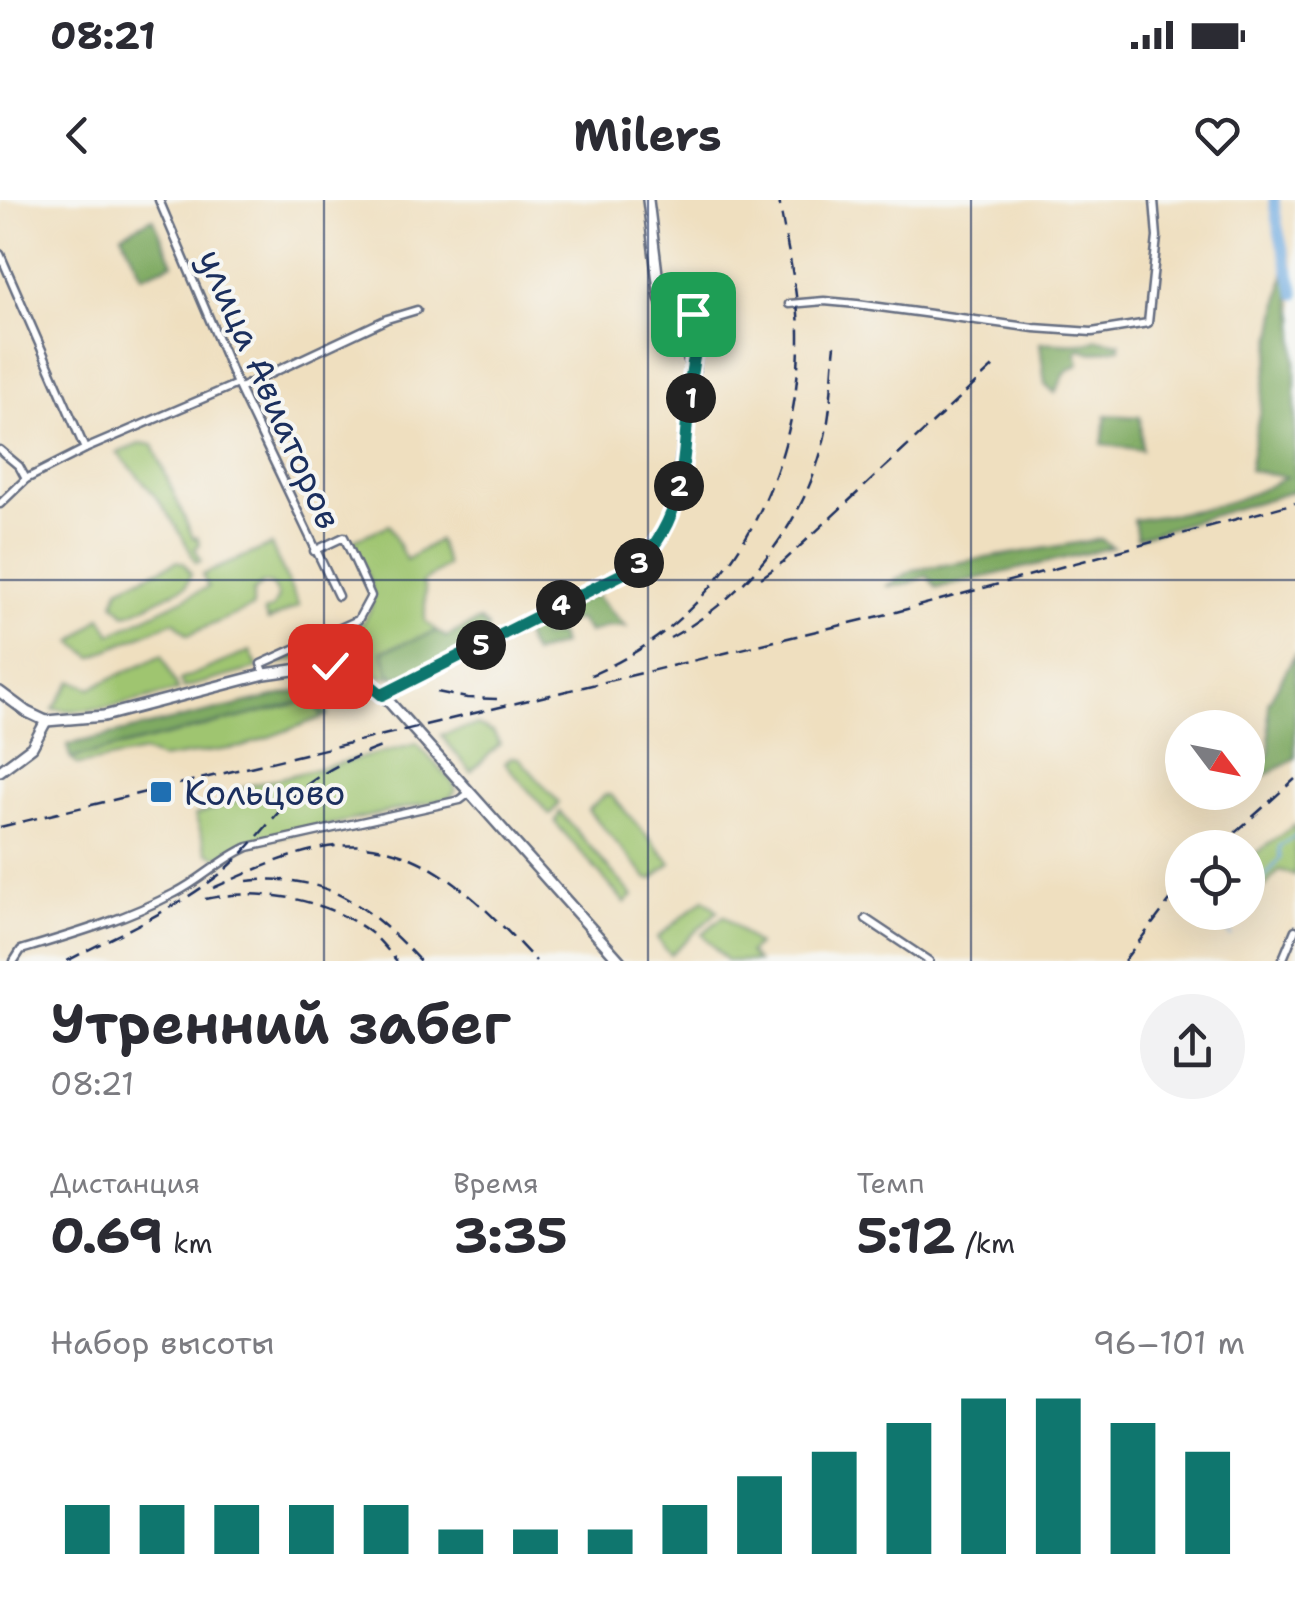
<!DOCTYPE html>
<html lang="ru">
<head>
<meta charset="utf-8">
<style>
  :root { --surface:#fff; --page:#f2f2f3; --text:#2b2b33; --muted:#7c7c81; --accent:#0f766e }
  body { margin:0; font-family:"Shantell Sans",sans-serif; background:var(--page); color:var(--text); height:100vh; display:flex; flex-direction:column; font-size:38px; white-space:nowrap }
  * { box-sizing:border-box; margin:0 }
  p { font-size:32px; color:var(--muted) }
  .icon { flex:none; width:55px; height:55px; fill:none; stroke:currentColor; stroke-width:2; stroke-linecap:round; stroke-linejoin:round }
  .map { position:relative; height:761px; overflow:hidden }
  .side { display:flex; flex-direction:column; background:var(--surface); flex:1 }
  .side>* { flex:none }
  .needle { width:65px; rotate:122deg }
  .tools { position:absolute; left:1165px; top:510px; display:grid; gap:20px }
  .tools a { display:grid; place-items:center; width:100px; height:100px; border-radius:50%; background:var(--surface); box-shadow:0 10px 40px #0002; font-size:50px }
  .pin { position:absolute; display:grid; place-items:center; width:85px; height:85px; color:#fff; margin:-42px; border-radius:20px; box-shadow:0 5px 15px #0006 }
  .km { position:absolute; width:50px; height:50px; margin:-25px; border-radius:50%; background:#222; color:#fff; font-size:28px; line-height:50px; text-align:center }
  .round { display:grid; place-items:center; flex:none; width:105px; height:105px; border-radius:52px; background:var(--page) }
  .overview { display:flex; align-items:center; justify-content:space-between; height:170px; padding:0 50px }
  h1 { font-size:55px; font-weight:700; line-height:75px }
  .figures { display:grid; grid-template-columns:repeat(3,1fr); gap:15px; height:170px; padding:10px 50px }
  .figures div { display:grid; align-content:center }
  .figures b { font-size:50px; font-weight:700 }
  .figures small { font-size:28px; font-weight:400 }
  .figures p { font-size:28px }
  .chart { height:280px; padding:20px 50px }
  .chart p { display:flex; justify-content:space-between }
  .chart svg { width:100%; height:180px; margin-top:10px; stroke:var(--accent); stroke-width:6 }
  .status { display:flex; justify-content:space-between; align-items:center; height:70px; padding:0 50px; background:var(--surface); direction:ltr }
  .status svg { height:28px; fill:currentColor }
  header { display:flex; justify-content:space-between; align-items:center; height:130px; padding:0 50px; background:var(--surface); font-size:45px; font-weight:700 }
  .map>svg:first-child { display:block }
  .green { fill:#9fc56f; stroke:#5d7a66; stroke-width:2.5 }
  .forest { fill:#7faa62; stroke:#4d6c60; stroke-width:2.5 }
  .lines { fill:none; stroke-linecap:round; stroke-linejoin:round }
  .stream { stroke:#70abe1; stroke-width:2.5 }
  .river { stroke:#70abe1; stroke-width:11 }
  .street-casing { stroke:#656d80; stroke-width:11 }
  .secondary-casing { stroke:#656d80; stroke-width:14 }
  .street { stroke:#fff; stroke-width:6 }
  .secondary { stroke:#fff; stroke-width:9 }
  .rail { stroke:#1b2f5e; stroke-width:2.5; stroke-dasharray:15 8; stroke-linecap:butt }
  .route-casing { stroke:#fff; stroke-width:20 }
  .route { stroke:#0f766e; stroke-width:12 }
  .grid { fill:none; stroke:#1b2f5e; stroke-width:2.5; stroke-opacity:0.55 }
  .poi-dot { fill:#1f6fb2; stroke:#f6f6f2; stroke-width:4 }
  .labels { text-anchor:middle; dominant-baseline:central; stroke-width:8; stroke-linejoin:round; paint-order:stroke }
  .street-label { font-size:35px; fill:#1b2f5e; stroke:#f6f6f2 }
  .poi-label { font-size:35px; fill:#1b2f5e; stroke:#f6f6f2; text-anchor:start }
</style>
</head>
<body>
<div class="status"><b>08:21</b><svg viewBox="0 0 49 12"><path d="M0 12V9h3v3zM5 12V6h3v6zM10 12V3h3v9zM15 12V0h3v12zM26 1h20v11H26zM47 4h2v5h-2z"/></svg></div>
<header><svg class="icon" aria-label="back" viewBox="0 0 24 24"><path d="M15 5l-7 7 7 7"/></svg>Milers<svg class="icon" aria-label="heart" viewBox="0 0 24 24"><path d="M12 20l-8-8c-3-5 5-10 8-4 3-6 11-1 8 4z"/></svg></header>
<div class="map">
<svg width="1295" height="761" viewBox="0 0 1295 761">
  <rect width="100%" height="100%" fill="#f6f6f2"/>
  <filter id="ink" filterUnits="userSpaceOnUse"><feTurbulence type="fractalNoise" baseFrequency=".01" numOctaves="2"/><feDisplacementMap in="SourceGraphic" scale="20" xChannelSelector="R" yChannelSelector="G"/><feConvolveMatrix kernelMatrix="1 2 1 2 8 2 1 2 1" color-interpolation-filters="sRGB"/></filter>
  <filter id="wash" filterUnits="userSpaceOnUse"><feTurbulence type="fractalNoise" baseFrequency=".0048" numOctaves="4" result="noise"/><feDisplacementMap in="SourceGraphic" scale="40" xChannelSelector="R" yChannelSelector="G"/><feGaussianBlur stdDeviation="2.25" result="paint"/><feColorMatrix in="noise" values="0 0 0 0 0 0 0 0 0 0 0 0 0 0 0 0 0 1.4 0 .05"/><feComposite in="paint" operator="in"/></filter>
  <g filter="url(#wash)">
    <rect width="100%" height="100%" fill="#efdfbf"/>
    <!-- green -->
    <g class="green">
      <path d="M 142,243 L 153,245 L 193,338 L 197,337 L 200,345 L 195,348 L 201,361 L 196,363 C 174,318 152,289 117,253 Z"/>
      <path d="M 389,325 L 406,360 L 438,340 L 447,365 L 422,383 L 425,388 L 425,421 L 437,431 L 383,451 L 389,472 L 395,477 C 379,477 361,473 348,464 C 339,458 345,457 335,454 C 325,450 285,463 271,465 L 362,424 C 385,394 364,371 351,341 Z"/>
      <polygon points="271,345 299,406 268,421 264,412 273,408 278,397 272,385 263,383 253,392 253,407 188,435 174,421 92,457 73,442 101,417 111,434 208,387 202,375"/>
      <polygon points="178,361 184,363 191,374 186,386 133,412 125,414 114,403 119,388"/>
      <polygon points="250,451 258,468 183,488 180,480"/>
      <path d="M 162,455 L 178,490 C 137,501 95,515 53,509 L 72,481 L 91,488 Z"/>
      <polygon points="312,500 323,517 242,547 160,559 144,552 78,565 71,559"/>
      <polygon points="477,525 493,532 500,544 471,572 441,535"/>
      <polygon points="417,544 453,583 456,591 449,598 234,647 219,658 207,652 195,615 243,599 240,588"/>
      <polygon points="511,557 519,558 559,603 550,615 505,563"/>
      <polygon points="605,595 611,595 671,663 653,679 648,679 588,610"/>
      <polygon points="560,612 633,696 625,703 555,622"/>
      <polygon points="1295,625 1295,675 1279,670 1248,707 1248,659"/>
      <polygon points="704,699 718,711 670,755 657,738"/>
      <polygon points="724,716 757,745 749,753 757,761 727,761 702,734"/>
    </g>
    <!-- forest -->
    <g class="forest">
      <polygon points="153,18 173,63 142,76 122,34"/>
      <path d="M 1285,69 L 1295,118 L 1295,291 L 1137,338 L 1134,320 C 1194,311 1231,308 1286,277 L 1249,270 Z"/>
      <path d="M 1097,139 L 1120,143 L 1120,148 L 1093,153 L 1081,149 L 1076,152 L 1079,164 L 1066,172 L 1055,193 L 1045,184 L 1040,143 C 1058,141 1081,147 1097,139 Z"/>
      <polygon points="1106,215 1140,217 1142,250 1102,244"/>
      <polygon points="1101,339 1113,347 937,388 927,376 904,385 886,386 913,370"/>
      <polygon points="594,394 626,427 608,426 589,433 578,419 541,429 542,437 559,434 562,445 533,454 521,430"/>
      <polygon points="480,420 488,428 486,436 415,473 395,477 389,472 382,451 437,431 446,437"/>
      <polygon points="1295,455 1295,558 1261,578 1260,570 1270,553 1268,503"/>
      <polygon points="312,488 328,515 323,517 311,500 71,559 67,545"/>
    </g>
    <g class="lines">
      <!-- stream -->
      <g class="stream">
        <polyline points="1248,700 1280,658 1279,646 1295,636"/>
        <polyline points="1231,736 1226,729 1238,712"/>
      </g>
      <!-- river -->
      <path class="river" d="M 1274,0 C 1277,33 1287,62 1295,94"/>
    </g>
  </g>
  <g filter="url(#ink)">
    <g class="lines">
      <defs>
        <g id="street">
          <polyline points="159,0 237,184 338,396"/>
          <polyline points="0,54 85,249"/>
          <polyline points="789,104 824,101 857,104 1034,128 1092,132 1148,123 1157,37 1154,0"/>
          <polyline points="240,188 387,119 417,110"/>
          <polyline points="0,250 19,266 26,279"/>
          <polyline points="0,304 26,279 85,249 237,184"/>
          <polyline points="265,474 261,464 358,420 371,396 344,337 314,351"/>
          <polyline points="866,719 929,761"/>
          <path d="M 14,761 L 21,750 C 74,734 126,719 175,693 C 201,680 221,659 248,647 L 460,600 L 468,594"/>
          <polyline points="1282,761 1295,730"/>
        </g>
        <g id="secondary">
          <polyline points="648,0 660,98 692,165"/>
          <polyline points="0,492 27,512 46,521 104,516 265,474 321,466 354,474 383,495 620,761"/>
          <polyline points="383,495 628,371 659,342 674,307 701,124 693,114 675,113 664,107"/>
          <polyline points="0,571 32,547 46,521"/>
        </g>
      </defs>
      <!-- street casing -->
      <use href="#street" class="street-casing"/>
      <!-- secondary casing -->
      <use href="#secondary" class="secondary-casing"/>
      <!-- street -->
      <use href="#street" class="street"/>
      <!-- secondary -->
      <use href="#secondary" class="secondary"/>
      <!-- rail -->
      <g class="rail">
        <polyline points="761,378 783,362 994,166"/>
        <path d="M 670,438 C 752,393 812,315 828,221 C 832,196 832,170 835,145"/>
        <path d="M 591,475 C 725,418 800,279 799,136 C 799,91 786,45 779,0"/>
        <polyline points="437,492 467,498 497,499"/>
        <polyline points="0,627 896,412 1295,303"/>
        <polyline points="1218,648 1295,579"/>
        <path d="M 247,681 C 326,672 370,707 420,761"/>
        <path d="M 213,688 C 248,673 285,655 322,648 C 416,631 478,700 536,761"/>
        <path d="M 205,699 C 260,687 324,698 370,732 C 380,740 389,752 397,761"/>
        <path d="M 67,761 C 117,734 175,710 220,674 C 246,653 266,625 289,601 C 315,574 346,560 381,547"/>
        <polyline points="1124,761 1182,685"/>
      </g>
    </g>
  </g>
  <g class="lines" filter="url(#ink)">
    <defs>
      <path id="route" d="M 330,466 L 364,480 L 382,495 L 628,371 C 706,313 674,211 701,130 L 700,120 L 693,114"/>
    </defs>
    <!-- route casing -->
    <use href="#route" class="route-casing"/>
    <!-- route -->
    <use href="#route" class="route"/>
  </g>
  <!-- grid -->
  <path class="grid" d="M 324,0 L 324,761M 648,0 L 648,761M 971,0 L 971,761M 0,380 L 1295,380"/>
  <!-- markers -->
  <rect class="poi-dot" x="149" y="580" width="24" height="24" rx="5"/>
  <g class="labels">
    <!-- street labels -->
    <g class="street-label">
      <text transform="translate(270 189) rotate(66)">улица Авиаторов</text>
    </g>
    <!-- poi labels -->
    <g class="poi-label">
      <text x="184" y="592">Кольцово</text>
    </g>
  </g>
</svg>
<div class="tools">
<a><svg class="needle" viewBox="-14 -14 28 28"><path d="M0-13l5 13h-10z" fill="#e53935"/><path d="M0 13l5-13h-10z" fill="#7c7c81"/></svg></a>
<a><svg class="icon" aria-label="locate" viewBox="0 0 24 24"><circle cx="12" cy="12" r="6"/><path d="M12 2v4M12 18v4M2 12h4M18 12h4"/></svg></a>
</div>
<div class="pin" style="left:693px;top:114px;background:#1e9e55"><svg class="icon" aria-label="arrive" viewBox="0 0 24 24"><path d="M6 21V4h12l-3 4 3 4H6"/></svg></div>
<div class="pin" style="left:330px;top:466px;background:#d93025"><svg class="icon" aria-label="check" viewBox="0 0 24 24"><path d="M5 12l5 5 9-10"/></svg></div>
<b class="km" style="left:691px;top:198px">1</b>
<b class="km" style="left:679px;top:286px">2</b>
<b class="km" style="left:639px;top:363px">3</b>
<b class="km" style="left:561px;top:405px">4</b>
<b class="km" style="left:481px;top:445px">5</b>
</div>
<section class="side">
<div class="overview"><div><h1>Утренний забег</h1><p>08:21</p></div><a class="round"><svg class="icon" aria-label="share" viewBox="0 0 24 24"><path d="M12 15V3M7 8l5-5 5 5M5 13v7h14v-7"/></svg></a></div>
<div class="figures">
<div><p>Дистанция</p><b>0.69<small> km</small></b></div>
<div><p>Время</p><b>3:35</b></div>
<div><p>Темп</p><b>5:12<small> /km</small></b></div>
</div>
<div class="chart"><p><span>Набор высоты</span>96–101 m</p>
<svg viewBox="0 0 160 44" preserveAspectRatio="none"><path d="M5 44V32M15 44V32M25 44V32M35 44V32M45 44V32M55 44V38M65 44V38M75 44V38M85 44V32M95 44V25M105 44V19M115 44V12M125 44V6M135 44V6M145 44V12M155 44V19"/></svg>
</div>
</section>
</body>
</html>
